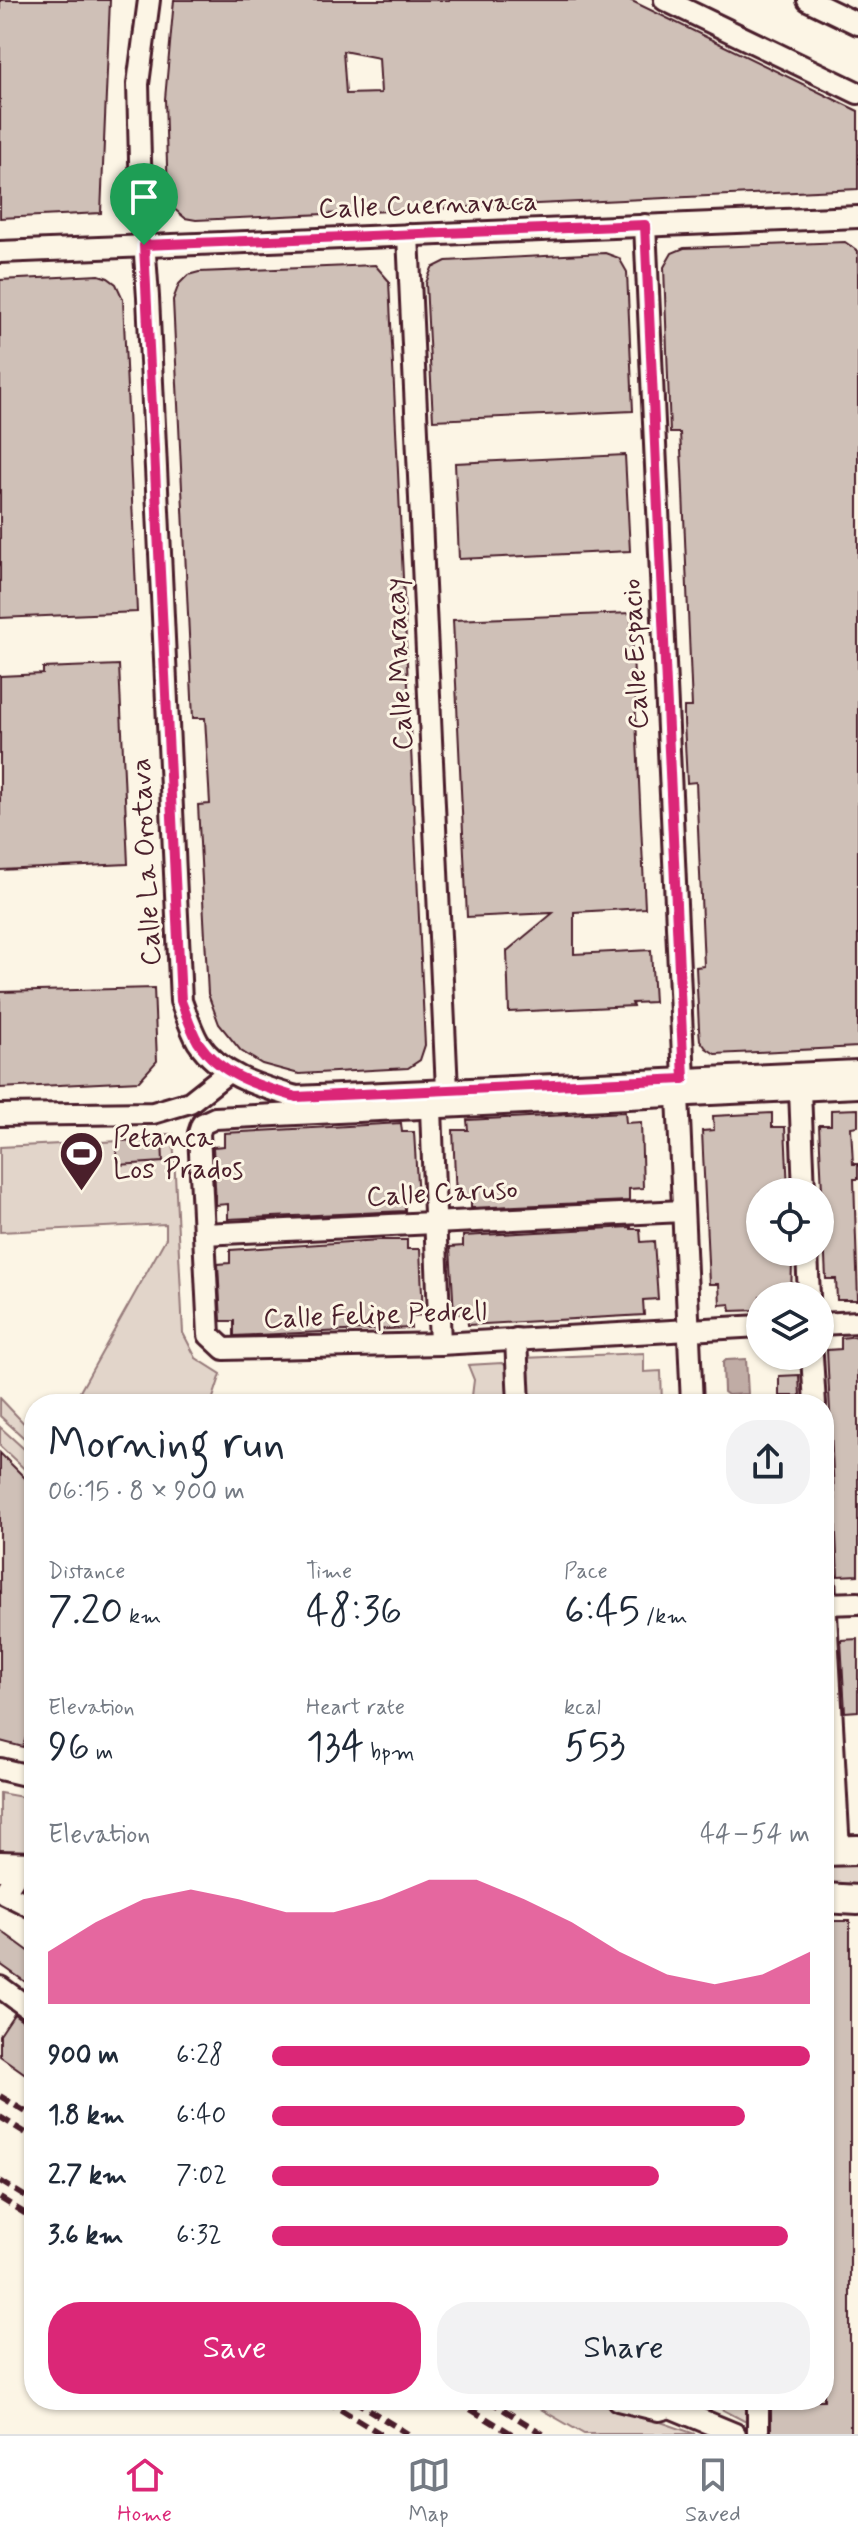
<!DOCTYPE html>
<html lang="en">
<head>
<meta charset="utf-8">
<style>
  :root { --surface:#fff; --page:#f2f2f3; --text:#1f2937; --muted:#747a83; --line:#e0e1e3; --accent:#db2777 }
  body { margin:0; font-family:Mynerve,sans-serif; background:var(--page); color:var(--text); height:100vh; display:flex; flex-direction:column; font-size:30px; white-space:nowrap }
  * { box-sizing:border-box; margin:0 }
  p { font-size:26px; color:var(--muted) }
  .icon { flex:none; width:44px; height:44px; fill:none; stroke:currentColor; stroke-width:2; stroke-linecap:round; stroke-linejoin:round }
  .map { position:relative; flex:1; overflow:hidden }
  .panel { position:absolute; left:24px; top:1394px; width:810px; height:1016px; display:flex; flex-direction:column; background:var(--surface); border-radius:32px; box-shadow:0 2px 6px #0004 }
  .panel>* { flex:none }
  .controls { position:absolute; left:746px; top:1178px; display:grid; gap:16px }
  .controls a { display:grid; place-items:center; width:88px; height:88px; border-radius:50%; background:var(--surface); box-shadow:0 2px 6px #0004; font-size:40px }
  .pin { position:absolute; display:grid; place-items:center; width:68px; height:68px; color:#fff; margin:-82px -34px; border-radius:50% 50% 50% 0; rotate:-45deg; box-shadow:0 0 8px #0007 }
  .pin .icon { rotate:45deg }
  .round { display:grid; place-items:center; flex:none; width:84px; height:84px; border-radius:32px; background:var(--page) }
  .overview { display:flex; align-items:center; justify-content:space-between; height:136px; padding:0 24px }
  h1 { font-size:44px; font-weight:600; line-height:60px }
  .metrics { display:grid; grid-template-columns:repeat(3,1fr); gap:12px; height:136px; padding:8px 24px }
  .metrics div { display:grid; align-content:center }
  .metrics b { font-size:40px; font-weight:600 }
  .metrics small { font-size:22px; font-weight:400 }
  .metrics p { font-size:22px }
  .chart { height:224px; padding:16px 24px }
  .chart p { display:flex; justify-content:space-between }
  .chart svg { width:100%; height:144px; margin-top:8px; fill:var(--accent); opacity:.7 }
  .cta { display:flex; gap:16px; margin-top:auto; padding:16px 24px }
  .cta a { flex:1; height:92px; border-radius:32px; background:var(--accent); color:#fff; font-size:32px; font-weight:600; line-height:92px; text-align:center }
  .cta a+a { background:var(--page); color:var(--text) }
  ul { padding:0 24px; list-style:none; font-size:26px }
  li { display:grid; grid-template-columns:128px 96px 1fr; align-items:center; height:60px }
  li i { height:20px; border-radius:10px; background:var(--accent) }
  .tabs { display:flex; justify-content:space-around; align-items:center; height:112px; border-top:2px solid var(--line); background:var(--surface); font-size:22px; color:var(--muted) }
  .tabs a { display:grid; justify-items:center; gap:4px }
  .tabs .active { color:var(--accent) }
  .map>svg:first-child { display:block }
  .green { fill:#e2d5ca; stroke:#967a7a; stroke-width:2 }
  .water { fill:#c0aca5; stroke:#917474; stroke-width:2 }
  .building { fill:#cfc0b7; stroke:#4a1f2b; stroke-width:2; fill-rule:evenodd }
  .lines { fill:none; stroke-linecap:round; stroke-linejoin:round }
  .street-casing { stroke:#4a1f2b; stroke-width:26 }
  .secondary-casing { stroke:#4a1f2b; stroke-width:34 }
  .street { stroke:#fcf5e5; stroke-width:20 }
  .secondary { stroke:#fcf5e5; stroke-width:28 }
  .rail { stroke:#4a1f2b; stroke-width:6; stroke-dasharray:12 6; stroke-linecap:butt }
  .route-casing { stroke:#fff; stroke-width:16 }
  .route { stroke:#db2777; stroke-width:10 }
  .labels { text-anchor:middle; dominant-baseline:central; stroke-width:6; stroke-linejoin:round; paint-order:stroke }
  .street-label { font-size:28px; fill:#4a1f2b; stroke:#fcf5e5 }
  .poi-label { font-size:28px; fill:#4a1f2b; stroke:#fcf5e5; text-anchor:start }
</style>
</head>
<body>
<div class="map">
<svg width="858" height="2434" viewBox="0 0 858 2434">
  <rect width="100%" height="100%" fill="#fcf5e5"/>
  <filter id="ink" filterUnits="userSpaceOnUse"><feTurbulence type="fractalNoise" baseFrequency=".0125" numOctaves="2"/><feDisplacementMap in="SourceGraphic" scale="16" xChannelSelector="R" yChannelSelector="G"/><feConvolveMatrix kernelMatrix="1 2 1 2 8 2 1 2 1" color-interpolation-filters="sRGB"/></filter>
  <g filter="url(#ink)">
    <!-- green -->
    <g class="green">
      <polygon points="161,1134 173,1134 183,1333 196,1358 221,1374 211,1404 73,1404 166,1238 166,1224 0,1232 0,1147 161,1139"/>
      <polygon points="644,1353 644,1372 661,1371 662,1404 525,1404 523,1358"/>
      <polygon points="502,1363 509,1368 513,1404 471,1404 474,1380 468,1365"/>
      <polygon points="0,1398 34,1434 34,1447 0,1416"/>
      <polygon points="0,1427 34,1458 34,1478 0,1446"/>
      <polygon points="0,1793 34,1799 34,1853 0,1851"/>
      <polygon points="850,1860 858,1864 858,1885 855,1888 824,1889 824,1861"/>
      <polygon points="525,2400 598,2400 695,2434 584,2434"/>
      <polygon points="712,2404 750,2408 749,2422 748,2423"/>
    </g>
    <!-- water -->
    <polygon class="water" points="746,1359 748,1394 728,1395 724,1392 723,1363 726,1360"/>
    <!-- building -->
    <g class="building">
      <polygon points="0,0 110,0 101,213 0,218"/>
      <path d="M 174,0 L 630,0 L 858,111 L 858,189 L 196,220 L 185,218 L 173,208 L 168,197 L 165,99 ZM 343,51 L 379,58 L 381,93 L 346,94 Z"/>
      <polygon points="845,242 858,251 858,1047 715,1054 706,1048 700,1040 699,1029 696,967 704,966 696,782 687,783 684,722 684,707 692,707 682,468 680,433 670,433 664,267 672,253 684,248"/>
      <polygon points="605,253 619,258 627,272 633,411 433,420 426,283 432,268 446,261"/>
      <polygon points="375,265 389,281 425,1045 420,1060 408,1068 299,1074 262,1064 241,1051 219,1024 208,994 198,805 210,804 205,718 193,718 173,300 179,284 188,275 199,272"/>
      <polygon points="99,275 108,278 116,284 123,299 137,612 0,618 0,280"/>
      <polygon points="625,455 630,551 459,559 455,463"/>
      <polygon points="631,613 645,908 574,912 574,954 651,950 654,1002 632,1003 633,1006 509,1012 507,951 553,913 467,917 453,620"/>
      <polygon points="119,665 128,864 0,870 0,676 43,674 43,668"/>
      <polygon points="154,988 157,1061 139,1081 0,1088 0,992"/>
      <polygon points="858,1109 858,1126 851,1127 853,1164 858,1164 858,1179 854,1179 858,1300 837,1300 836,1279 826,1279 819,1125 831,1125 831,1110"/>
      <polygon points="625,1112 626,1123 641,1122 643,1188 629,1189 629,1201 471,1208 471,1197 456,1198 453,1130 468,1130 467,1120"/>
      <polygon points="772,1113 772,1127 785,1127 788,1190 760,1192 760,1252 783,1252 784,1262 792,1262 791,1296 760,1296 759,1310 731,1311 730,1304 720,1305 719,1284 709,1284 702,1131 714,1130 713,1116"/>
      <polygon points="401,1123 402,1132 414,1132 418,1199 405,1199 405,1211 228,1219 228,1204 216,1205 213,1147 224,1146 224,1133"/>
      <polygon points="162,1139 163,1162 118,1165 116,1141"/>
      <polygon points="631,1227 631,1229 640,1229 641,1242 654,1241 658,1299 643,1300 644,1315 468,1325 467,1314 454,1314 450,1247 463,1246 463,1236"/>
      <polygon points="379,1240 407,1240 407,1249 420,1249 423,1315 410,1316 411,1328 234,1336 234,1321 221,1321 218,1264 230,1263 230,1250"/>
      <polygon points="858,1336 858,1575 838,1576 827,1350 841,1349 841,1338"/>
      <polygon points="799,1375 800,1396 779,1396 779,1376"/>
      <polygon points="0,1453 34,1487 34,1582 30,1591 34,1593 34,1710 23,1747 0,1741"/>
      <polygon points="858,1639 858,1711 845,1712 841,1640"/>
      <polygon points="824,1921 850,1921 850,2434 771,2434 771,2400 824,2400 824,1990 830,1990 830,1961 824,1961"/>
      <polygon points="0,1930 34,1955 34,1988 0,1964"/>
      <polygon points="14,2014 34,2029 34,2080 0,2056 0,2035"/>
    </g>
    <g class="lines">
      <defs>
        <g id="street">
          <path d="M 149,0 L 138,84 L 141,198 L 148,297 L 181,1001 C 186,1014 191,1030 198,1042 C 221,1076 259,1086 296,1097 L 858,1071"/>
          <polyline points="665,0 858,93"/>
          <polyline points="808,0 858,24"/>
          <polyline points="645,225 684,1079"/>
          <polyline points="408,235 447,1090"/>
          <polyline points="0,252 858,217"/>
          <polyline points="800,1090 804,1192"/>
          <polyline points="678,1096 692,1404"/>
          <polyline points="431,1109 440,1344"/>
          <polyline points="0,1115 153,1113 190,1102 228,1072"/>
          <polyline points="204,1234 683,1211"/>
          <polyline points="807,1252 809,1296"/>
          <polyline points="820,1324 858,1322"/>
          <polyline points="760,1326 440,1344 224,1349 209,1335 199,1133 202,1124 215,1118 858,1087"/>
          <polyline points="516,1339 519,1404"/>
          <polyline points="812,1356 815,1404"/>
          <polyline points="824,1578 839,1851"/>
          <polyline points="824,1604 858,1603"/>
          <polyline points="0,1769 34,1777"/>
          <polyline points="21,1867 4,1893 34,1908"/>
          <polyline points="0,1987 34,2012"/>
          <polyline points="618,2400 659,2410 670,2407 735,2434"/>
          <polyline points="758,2434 758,2400"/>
        </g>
        <g id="secondary">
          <polyline points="824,1851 858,1850"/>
          <polyline points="0,1866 34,1867"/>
          <polyline points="824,1898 858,1900"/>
        </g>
      </defs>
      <!-- street casing -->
      <use href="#street" class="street-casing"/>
      <!-- secondary casing -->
      <use href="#secondary" class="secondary-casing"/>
      <!-- street -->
      <use href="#street" class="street"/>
      <!-- secondary -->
      <use href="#secondary" class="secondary"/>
      <!-- rail -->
      <g class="rail">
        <polyline points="0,2096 34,2117"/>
        <polyline points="0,2117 34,2138"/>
        <polyline points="0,2181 34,2202"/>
        <polyline points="0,2198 34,2219"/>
        <polyline points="325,2400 381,2434"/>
        <polyline points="353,2400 408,2434"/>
        <polyline points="455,2400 512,2434"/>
        <polyline points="488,2400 543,2434"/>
      </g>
    </g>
  </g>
  <g class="lines" filter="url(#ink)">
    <defs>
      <path id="route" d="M 645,225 L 684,1079 L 296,1097 C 259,1086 221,1076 198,1042 C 191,1030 186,1014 181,1001 L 144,245 Z"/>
    </defs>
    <!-- route casing -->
    <use href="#route" class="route-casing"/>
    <!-- route -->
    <use href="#route" class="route"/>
  </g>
  <!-- icons -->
  <defs>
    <symbol id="stadium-pin" viewBox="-11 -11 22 30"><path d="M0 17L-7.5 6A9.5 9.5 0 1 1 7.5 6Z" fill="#4a1f2b" stroke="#fcf5e5"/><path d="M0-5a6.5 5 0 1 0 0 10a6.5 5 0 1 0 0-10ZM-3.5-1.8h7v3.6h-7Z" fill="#fff"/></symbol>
  </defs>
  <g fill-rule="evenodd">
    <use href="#stadium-pin" x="56" y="1128" width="51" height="69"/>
  </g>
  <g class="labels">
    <!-- street labels -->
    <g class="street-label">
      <text transform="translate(428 206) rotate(-2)">Calle Cuernavaca</text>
      <text transform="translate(636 654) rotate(-93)">Calle Espacio</text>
      <text transform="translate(400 664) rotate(-93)">Calle Maracay</text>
      <text transform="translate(147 862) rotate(-93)">Calle La Orotava</text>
      <text transform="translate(442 1194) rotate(-3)">Calle Caruso</text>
      <text transform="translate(375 1316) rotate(-2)">Calle Felipe Pedrell</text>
    </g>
    <!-- poi labels -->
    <g class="poi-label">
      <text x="113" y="1138">Petanca<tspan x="113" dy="32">Los Prados</tspan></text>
    </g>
  </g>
</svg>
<div class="controls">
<a><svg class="icon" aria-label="locate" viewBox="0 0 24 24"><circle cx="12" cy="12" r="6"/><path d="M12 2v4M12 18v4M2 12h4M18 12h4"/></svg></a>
<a><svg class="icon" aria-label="layers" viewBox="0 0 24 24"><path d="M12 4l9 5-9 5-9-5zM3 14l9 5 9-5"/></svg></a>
</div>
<div class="pin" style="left:144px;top:245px;background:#1e9e55"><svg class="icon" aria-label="arrive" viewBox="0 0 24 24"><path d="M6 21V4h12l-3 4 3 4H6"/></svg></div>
<section class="panel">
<div class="overview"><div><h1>Morning run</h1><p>06:15 · 8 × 900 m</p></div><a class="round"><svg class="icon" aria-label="share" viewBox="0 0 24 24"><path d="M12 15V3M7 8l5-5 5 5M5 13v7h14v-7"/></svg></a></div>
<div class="metrics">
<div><p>Distance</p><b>7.20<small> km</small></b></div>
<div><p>Time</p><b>48:36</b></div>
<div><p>Pace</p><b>6:45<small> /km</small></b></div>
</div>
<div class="metrics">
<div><p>Elevation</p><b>96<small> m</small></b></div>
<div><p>Heart rate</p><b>134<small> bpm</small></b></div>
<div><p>kcal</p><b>553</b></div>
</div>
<div class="chart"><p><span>Elevation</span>44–54 m</p>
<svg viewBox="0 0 160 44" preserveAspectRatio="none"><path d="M0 44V28L10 19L20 12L30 9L40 12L50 16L60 16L70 12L80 6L90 6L100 12L110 19L120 28L130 35L140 38L150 35L160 28V44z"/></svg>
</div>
<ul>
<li><b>900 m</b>6:28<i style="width:100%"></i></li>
<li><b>1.8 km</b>6:40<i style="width:88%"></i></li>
<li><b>2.7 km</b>7:02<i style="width:72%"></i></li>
<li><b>3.6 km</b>6:32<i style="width:96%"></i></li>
</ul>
<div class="cta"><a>Save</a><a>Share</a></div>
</section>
</div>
<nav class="tabs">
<a class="active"><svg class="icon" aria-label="home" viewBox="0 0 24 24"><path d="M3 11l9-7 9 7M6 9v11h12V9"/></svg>Home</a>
<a><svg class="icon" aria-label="map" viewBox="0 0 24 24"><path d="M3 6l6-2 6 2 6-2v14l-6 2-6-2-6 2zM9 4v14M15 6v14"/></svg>Map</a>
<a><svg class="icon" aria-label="saved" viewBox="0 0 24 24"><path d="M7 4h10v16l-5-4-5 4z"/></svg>Saved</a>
</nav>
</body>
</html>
